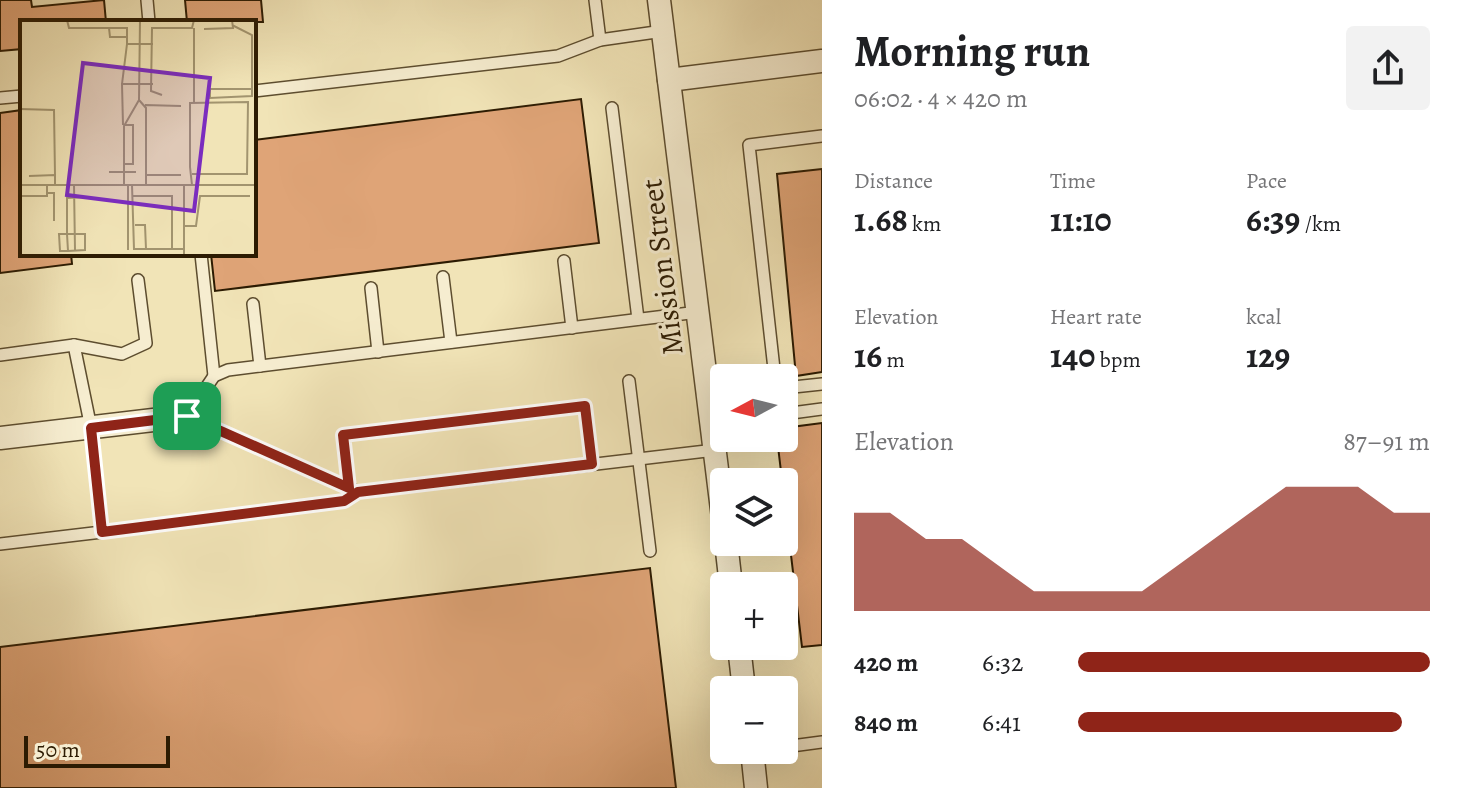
<!DOCTYPE html>
<html lang="en">
<head>
<meta charset="utf-8">
<style>
  :root { --surface:#fff; --page:#f2f2f2; --text:#202124; --muted:#757577; --accent:#8f2418 }
  body { margin:0; font-family:Alegreya,serif; background:var(--page); color:var(--text); height:100vh; display:flex; flex-direction:column; font-size:30px; white-space:nowrap }
  * { box-sizing:border-box; margin:0 }
  p { font-size:26px; color:var(--muted) }
  .icon { flex:none; width:44px; height:44px; fill:none; stroke:currentColor; stroke-width:2; stroke-linecap:round; stroke-linejoin:round }
  .map { position:relative; flex:1; overflow:hidden }
  .panel { display:flex; flex-direction:column; background:var(--surface); width:640px }
  .panel>* { flex:none }
  .needle { width:52px; rotate:263deg }
  .tools { position:absolute; left:710px; top:364px; display:grid; gap:16px }
  .tools a { display:grid; place-items:center; width:88px; height:88px; border-radius:8px; background:var(--surface); box-shadow:0 8px 32px #0002; font-size:40px }
  .scale { position:absolute; left:24px; bottom:20px; width:146px; box-sizing:border-box; padding-left:8px; border:4px solid #2c1b02; border-top:0; font-size:22px; line-height:28px; white-space:nowrap; color:#2c1b02; -webkit-text-stroke:6px #f6edd0; paint-order:stroke }
  .pin { position:absolute; display:grid; place-items:center; width:68px; height:68px; color:#fff; margin:-34px; border-radius:16px; box-shadow:0 4px 12px #0006 }
  .round { display:grid; place-items:center; flex:none; width:84px; height:84px; border-radius:8px; background:var(--page) }
  .overview { display:flex; align-items:center; justify-content:space-between; height:136px; padding:0 32px }
  h1 { font-size:44px; font-weight:700; line-height:60px }
  .stats { display:grid; grid-template-columns:repeat(3,1fr); gap:12px; height:136px; padding:8px 32px }
  .stats div { display:grid; align-content:center }
  .stats b { font-size:34px; font-weight:700 }
  .stats small { font-size:22px; font-weight:400 }
  .stats p { font-size:22px }
  .chart { height:224px; padding:16px 32px }
  .chart p { display:flex; justify-content:space-between }
  .chart svg { width:100%; height:144px; margin-top:8px; fill:var(--accent); opacity:.7 }
  ul { padding:0 32px; list-style:none; font-size:26px }
  li { display:grid; grid-template-columns:128px 96px 1fr; align-items:center; height:60px }
  li i { height:20px; border-radius:10px; background:var(--accent) }
  main { display:flex; flex:1; min-height:0 }
  .map>svg:first-child { display:block }
  .building { fill:#dfa477; stroke:#2c1b02; stroke-width:2 }
  .lines { fill:none; stroke-linecap:round; stroke-linejoin:round }
  .lane-casing { stroke:#5d4d2f; stroke-width:14 }
  .street-casing { stroke:#5d4d2f; stroke-width:25 }
  .lane { stroke:#f6edd0; stroke-width:11 }
  .street { stroke:#f6edd0; stroke-width:22 }
  .route-casing { stroke:#fff; stroke-width:16 }
  .route { stroke:#8f2418; stroke-width:10 }
  .labels { text-anchor:middle; dominant-baseline:central; stroke-width:6; stroke-linejoin:round; paint-order:stroke }
  .street-label { font-size:30px; fill:#2c1b02; stroke:#f6edd0 }
  .inset-road { fill:none; stroke:#a2946f; stroke-width:2 }
  .view { fill:#7b2cbf; fill-opacity:0.15; stroke:#7b2cbf; stroke-width:4 }
  .inset-edge { fill:none; stroke:#2c1b02; stroke-width:4 }
</style>
</head>
<body>
<main>
<div class="map">
<svg width="822" height="788" viewBox="0 0 822 788">
  <rect width="100%" height="100%" fill="#f1e4b7"/>
  <filter id="stains"><feTurbulence type="fractalNoise" baseFrequency=".0025" numOctaves="4"/><feColorMatrix values="0 0 0 0 .2 0 0 0 0 .09 0 0 0 0 .02 0 0 0 .5 -.17"/></filter>
  <radialGradient id="worn" r=".72"><stop offset=".6" stop-color="#630" stop-opacity="0"/><stop offset="1" stop-color="#630" stop-opacity=".3"/></radialGradient>
  <!-- building -->
  <g class="building">
    <polygon points="0,0 31,0 32,7 104,0 106,22 22,22 22,49 0,51"/>
    <polygon points="185,0 261,0 263,22 187,22"/>
    <polygon points="581,99 599,243 215,291 211,254 254,254 254,140"/>
    <polygon points="22,110 22,254 71,254 72,264 0,273 0,113"/>
    <polygon points="822,169 822,372 796,376 777,174"/>
    <polygon points="822,423 822,645 802,647 777,438 784,438 784,428"/>
    <polygon points="650,568 676,788 0,788 0,647"/>
  </g>
  <g class="lines">
    <defs>
      <g id="lane">
        <polyline points="147,0 149,22"/>
        <polyline points="595,0 600,40"/>
        <polyline points="254,91 558,56 600,40 663,31"/>
        <polyline points="0,98 22,96"/>
        <polyline points="612,108 638,319"/>
        <polyline points="201,254 214,376"/>
        <polyline points="564,261 572,328"/>
        <polyline points="443,277 451,342"/>
        <polyline points="371,288 378,352"/>
        <polyline points="253,304 260,366"/>
        <polyline points="698,312 228,370 214,376 187,416 358,492 715,450"/>
        <polyline points="74,345 91,428 102,532 344,501 358,492"/>
        <polyline points="0,355 74,345 122,354 146,343 138,280"/>
        <polyline points="775,378 749,145 822,136"/>
        <polyline points="629,381 650,551"/>
        <polyline points="784,388 822,384"/>
        <polyline points="784,414 822,409"/>
        <polyline points="349,488 343,435 585,406 592,464"/>
        <polyline points="0,544 102,532"/>
        <polyline points="784,747 822,742"/>
      </g>
      <g id="street">
        <polyline points="659,0 724,526"/>
        <polyline points="669,80 822,61"/>
        <polyline points="0,438 187,416"/>
        <polyline points="726,542 731,586"/>
        <polyline points="739,646 744,690"/>
        <polyline points="752,750 756,788"/>
      </g>
    </defs>
    <!-- lane casing -->
    <use href="#lane" class="lane-casing"/>
    <!-- street casing -->
    <use href="#street" class="street-casing"/>
    <!-- lane -->
    <use href="#lane" class="lane"/>
    <!-- street -->
    <use href="#street" class="street"/>
  </g>
  <g class="lines">
    <defs>
      <polygon id="route" points="585,406 592,464 358,492 344,501 102,532 91,428 187,416 349,488 343,435"/>
    </defs>
    <!-- route casing -->
    <use href="#route" class="route-casing"/>
    <!-- route -->
    <use href="#route" class="route"/>
  </g>
  <g class="labels">
    <!-- street labels -->
    <g class="street-label">
      <text transform="translate(662 267) rotate(-97)">Mission Street</text>
    </g>
  </g>
  <!-- overview -->
  <g transform="translate(20 20)">
    <rect width="236" height="236" fill="#f1e4b7"/>
    <path class="inset-road" d="M 47,0 L 49,8 L 107,8 L 107,24 L 133,24M 212,5 L 232,15 L 232,76 L 190,78 L 190,69 L 232,69M 89,8 L 90,17 L 107,17M 174,8 L 174,82M 184,9 L 213,8 L 212,0M 102,64 L 107,24M 142,75 L 131,71 L 132,8 L 172,8 L 174,0M 119,80 L 126,88 L 126,164M 119,80 L 120,0M 125,85 L 161,86M 0,89 L 34,90 L 35,155M 103,105 L 102,64 L 133,64M 104,144 L 113,144 L 113,105 L 105,105M 89,152 L 116,152M 172,154 L 227,154 L 228,82 L 170,83 L 170,147 L 172,165M 126,155 L 161,155M 9,156 L 35,155 L 35,165M 0,165 L 236,165M 54,165 L 55,230M 104,165 L 104,106 L 119,80M 108,165 L 108,230M 112,165 L 114,229 L 164,229M 164,165 L 164,236M 27,173 L 34,173 L 34,201M 0,176 L 27,176 L 27,165M 112,176 L 152,176 L 152,229M 115,205 L 125,205 L 126,229M 164,206 L 176,206 L 180,176 L 230,176M 48,231 L 47,214 L 39,214 L 40,231 L 48,231 L 65,230 L 65,214 L 47,214 L 47,178 L 66,177"/>
    <path class="view" d="M 63,43 L 190,58 L 174,191 L 47,175 Z"/>
    <rect width="236" height="236" class="inset-edge"/>
  </g>
  <rect width="100%" height="100%" filter="url(#stains)"/>
  <rect width="100%" height="100%" fill="url(#worn)"/>
</svg>
<div class="tools">
<a><svg class="needle" viewBox="-14 -14 28 28"><path d="M0-13l5 13h-10z" fill="#e53935"/><path d="M0 13l5-13h-10z" fill="#757577"/></svg></a>
<a><svg class="icon" aria-label="layers" viewBox="0 0 24 24"><path d="M12 4l9 5-9 5-9-5zM3 14l9 5 9-5"/></svg></a>
<a>+</a>
<a>−</a>
</div>
<div class="scale">50 m</div>
<div class="pin" style="left:187px;top:416px;background:#1e9e55"><svg class="icon" aria-label="arrive" viewBox="0 0 24 24"><path d="M6 21V4h12l-3 4 3 4H6"/></svg></div>
</div>
<section class="panel">
<div class="overview"><div><h1>Morning run</h1><p>06:02 · 4 × 420 m</p></div><a class="round"><svg class="icon" aria-label="share" viewBox="0 0 24 24"><path d="M12 15V3M7 8l5-5 5 5M5 13v7h14v-7"/></svg></a></div>
<div class="stats">
<div><p>Distance</p><b>1.68<small> km</small></b></div>
<div><p>Time</p><b>11:10</b></div>
<div><p>Pace</p><b>6:39<small> /km</small></b></div>
</div>
<div class="stats">
<div><p>Elevation</p><b>16<small> m</small></b></div>
<div><p>Heart rate</p><b>140<small> bpm</small></b></div>
<div><p>kcal</p><b>129</b></div>
</div>
<div class="chart"><p><span>Elevation</span>87–91 m</p>
<svg viewBox="0 0 160 44" preserveAspectRatio="none"><path d="M0 44V14L10 14L20 22L30 22L40 30L50 38L60 38L70 38L80 38L90 30L100 22L110 14L120 6L130 6L140 6L150 14L160 14V44z"/></svg>
</div>
<ul>
<li><b>420 m</b>6:32<i style="width:100%"></i></li>
<li><b>840 m</b>6:41<i style="width:92%"></i></li>
</ul>
</section>
</main>
</body>
</html>
